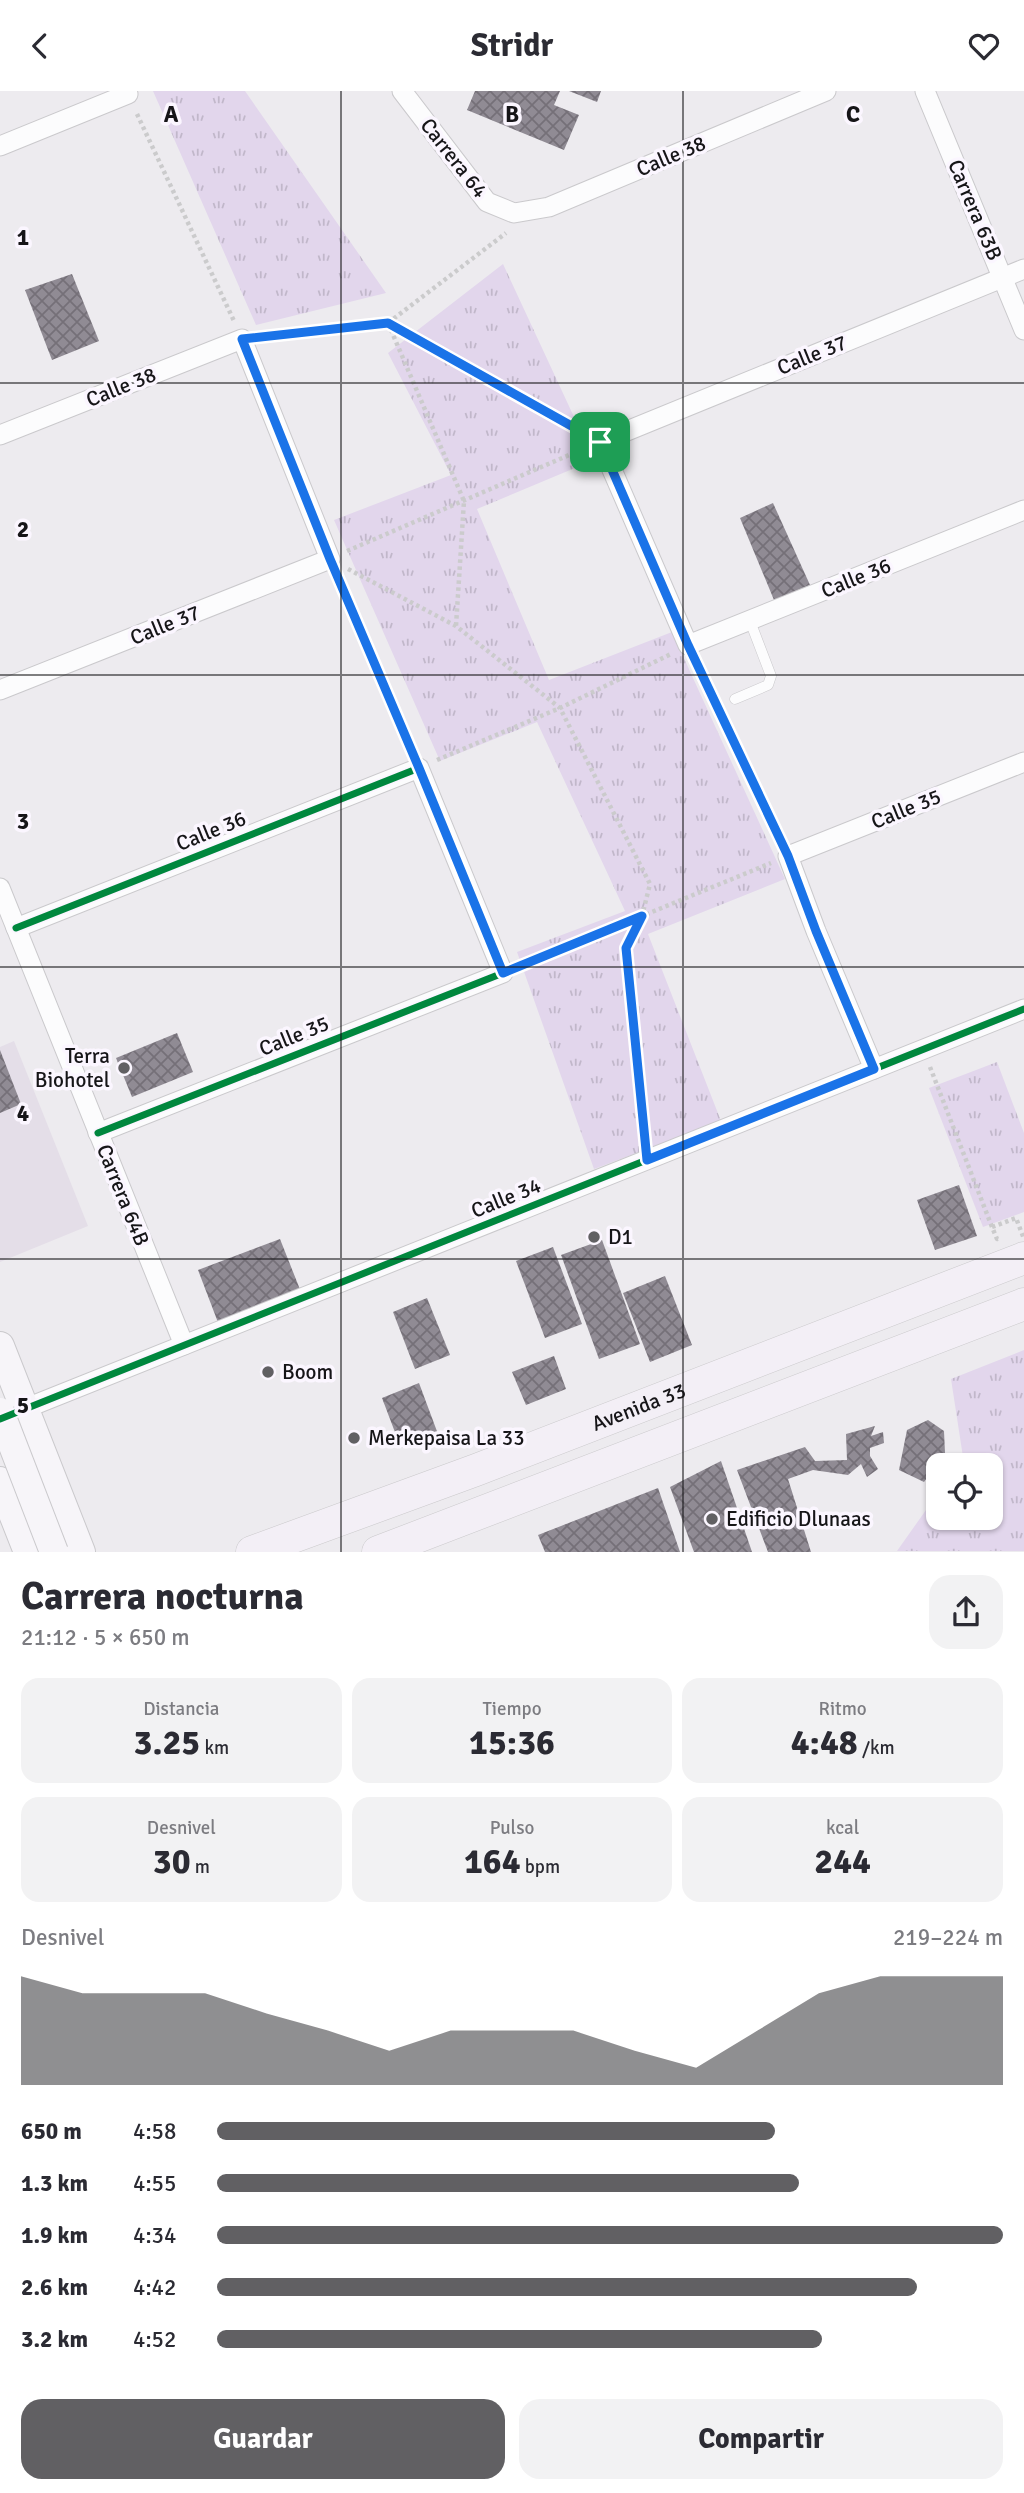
<!DOCTYPE html>
<html lang="es">
<head>
<meta charset="utf-8">
<style>
  :root { --surface:#fff; --page:#f2f2f3; --text:#2b2b33; --muted:#7c7c81; --accent:#616063 }
  body { margin:0; font-family:Signika,sans-serif; background:var(--page); color:var(--text); height:100vh; display:flex; flex-direction:column; font-size:26px; white-space:nowrap }
  * { box-sizing:border-box; margin:0 }
  p { font-size:23px; color:var(--muted) }
  .icon { flex:none; width:38px; height:38px; fill:none; stroke:currentColor; stroke-width:2; stroke-linecap:round; stroke-linejoin:round }
  .map { position:relative; height:1461px; overflow:hidden }
  .panel { display:flex; flex-direction:column; background:var(--surface); flex:1 }
  .panel>* { flex:none }
  .fabs { position:absolute; left:926px; top:1362px; display:grid; gap:14px }
  .fabs a { display:grid; place-items:center; width:77px; height:77px; border-radius:14px; background:var(--surface); box-shadow:0 2px 5px #0004; font-size:35px }
  .pin { position:absolute; display:grid; place-items:center; width:60px; height:60px; color:#fff; margin:-30px; border-radius:14px; box-shadow:0 4px 10px #0006 }
  .round { display:grid; place-items:center; flex:none; width:74px; height:74px; border-radius:21px; background:var(--page) }
  .overview { display:flex; align-items:center; justify-content:space-between; height:119px; padding:0 21px }
  h1 { font-size:38px; font-weight:800; line-height:52px }
  .metrics { display:grid; grid-template-columns:repeat(3,1fr); gap:10px; height:119px; padding:7px 21px }
  .metrics div { display:grid; align-content:center; border-radius:18px; background:var(--page); text-align:center }
  .metrics b { font-size:35px; font-weight:800 }
  .metrics small { font-size:19px; font-weight:400 }
  .metrics p { font-size:19px }
  .chart { height:196px; padding:14px 21px }
  .chart p { display:flex; justify-content:space-between }
  .chart svg { width:100%; height:126px; margin-top:7px; fill:var(--accent); opacity:.7 }
  .button { display:flex; gap:14px; margin-top:auto; padding:14px 21px }
  .button a { flex:1; height:80px; border-radius:21px; background:var(--accent); color:#fff; font-size:28px; font-weight:800; line-height:80px; text-align:center }
  .button a+a { background:var(--page); color:var(--text) }
  ul { padding:0 21px; list-style:none; font-size:23px }
  li { display:grid; grid-template-columns:112px 84px 1fr; align-items:center; height:52px }
  li i { height:18px; border-radius:9px; background:var(--accent) }
  header { display:flex; justify-content:space-between; align-items:center; height:91px; padding:0 21px; background:var(--surface); font-size:32px; font-weight:800 }
  .map>svg:first-child { display:block }
  .built { fill:#e4dee8 }
  .park { fill:url(#park-tufts) }
  .building { fill:url(#building-cross-hatch) }
  .lines { fill:none; stroke-linecap:round; stroke-linejoin:round }
  .lane-casing { stroke:#cac9cc; stroke-width:11 }
  .street-casing { stroke:#cac9cc; stroke-width:21 }
  .secondary-casing { stroke:#cac9cc; stroke-width:30 }
  .primary-casing { stroke:#cac9cb; stroke-width:33 }
  .path { stroke:#cbcbcc; stroke-width:4.5; stroke-dasharray:3.5 3.5; stroke-linecap:butt }
  .lane { stroke:#fcfcfd; stroke-width:10 }
  .street { stroke:#fcfcfd; stroke-width:19 }
  .secondary { stroke:#f7f5f9; stroke-width:28 }
  .primary { stroke:#f3eff6; stroke-width:32 }
  .secondary-bridge-casing { stroke:#cac9cc; stroke-width:30; stroke-linecap:butt }
  .path-bridge { stroke:#cbcbcc; stroke-width:4.5; stroke-dasharray:3.5 3.5; stroke-linecap:butt }
  .secondary-bridge { stroke:#f7f5f9; stroke-width:28 }
  .cycleway-casing { stroke:#fbf6ff; stroke-width:11 }
  .cycleway { stroke:#00873e; stroke-width:7 }
  .route-casing { stroke:#fff; stroke-width:14 }
  .route { stroke:#1a73e8; stroke-width:9 }
  .grid { fill:none; stroke:#161518; stroke-width:2; stroke-opacity:0.55 }
  .poi-dot { fill:#616063; stroke:#fbf6ff; stroke-width:2.5 }
  .labels { text-anchor:middle; dominant-baseline:central; stroke-width:7; stroke-linejoin:round; paint-order:stroke }
  .street-label { font-size:21px; fill:#161518; stroke:#fbf6ff }
  .poi-label { font-size:21px; fill:#161518; stroke:#fbf6ff; text-anchor:start }
  .grid-label { font-size:23px; text-anchor:middle; font-weight:bold; fill:#161518; stroke:#fbf6ff; stroke-width:7; stroke-linejoin:round; paint-order:stroke }
</style>
</head>
<body>
<header><svg class="icon" aria-label="back" viewBox="0 0 24 24"><path d="M15 5l-7 7 7 7"/></svg>Stridr<svg class="icon" aria-label="heart" viewBox="0 0 24 24"><path d="M12 20l-8-8c-3-5 5-10 8-4 3-6 11-1 8 4z"/></svg></header>
<div class="map">
<svg width="1024" height="1461" viewBox="0 0 1024 1461">
  <defs>
    <pattern id="park-tufts" width="24" height="20" patternUnits="userSpaceOnUse" patternTransform="scale(1.75)"><rect width="24" height="20" fill="#e2d6ec"/><path d="M3 7l-1-3M5 7V3M7 7l1-3M15 17l-1-3M17 17v-4M19 17l1-3" fill="none" stroke="#c1b7ca"/></pattern>
    <pattern id="building-cross-hatch" width="8" height="8" patternUnits="userSpaceOnUse" patternTransform="scale(1.75)"><rect width="8" height="8" fill="#908b94"/><path d="M0 0l8 8M0 8l8-8" fill="none" stroke="#757078"/></pattern>
  </defs>
  <rect width="100%" height="100%" fill="#edebef"/>
  <!-- built -->
  <polygon class="built" points="14,950 88,1135 0,1171 0,956"/>
  <!-- park -->
  <g class="park">
    <polygon points="153,0 245,0 386,202 256,234"/>
    <polygon points="503,173 594,369 477,418 549,589 672,541 785,788 648,843 721,1030 594,1078 517,861 625,820 537,631 440,670 334,429 451,384 388,262"/>
    <polygon points="997,971 1024,1042 1024,1121 983,1136 929,997"/>
    <polygon points="1024,1259 1024,1460 897,1460 938,1402 938,1426 990,1426 990,1374 958,1374 963,1366 951,1288"/>
  </g>
  <!-- building -->
  <g class="building">
    <polygon points="475,0 560,0 554,14 579,24 564,59 467,19"/>
    <polygon points="569,0 601,0 597,11"/>
    <polygon points="72,183 99,250 52,269 25,199"/>
    <polygon points="773,412 810,494 774,509 740,427"/>
    <polygon points="177,942 193,981 132,1006 116,967"/>
    <polygon points="0,959 21,1013 0,1022"/>
    <polygon points="959,1094 977,1145 935,1159 917,1109"/>
    <polygon points="280,1148 301,1201 219,1234 198,1179"/>
    <polygon points="602,1149 640,1253 599,1268 561,1164"/>
    <polygon points="553,1156 582,1233 545,1247 516,1170"/>
    <polygon points="665,1185 692,1254 650,1271 623,1202"/>
    <polygon points="427,1207 450,1264 415,1278 393,1221"/>
    <polygon points="554,1265 566,1298 526,1314 512,1281"/>
    <polygon points="419,1292 438,1343 401,1357 382,1307"/>
    <polygon points="928,1329 944,1340 945,1362 924,1391 899,1379 907,1339"/>
    <polygon points="875,1335 871,1345 883,1341 884,1352 870,1357 870,1365 878,1378 867,1386 861,1373 848,1384 813,1379 788,1388 811,1461 768,1461 737,1379 805,1356 815,1370 847,1369 846,1343"/>
    <polygon points="721,1370 752,1461 694,1461 670,1396"/>
    <polygon points="658,1397 680,1461 545,1461 538,1444"/>
  </g>
  <g class="lines">
    <defs>
      <polyline id="lane" points="735,608 768,594 771,585 750,530"/>
      <g id="street">
        <polyline points="402,0 487,111 514,122 549,116 826,0"/>
        <polyline points="925,0 1024,239"/>
        <polyline points="0,55 128,3 127,0"/>
        <polyline points="1024,178 600,351 688,554 1024,419"/>
        <polyline points="0,344 242,248 330,468 0,599"/>
        <polyline points="0,797 184,1254"/>
        <polyline points="16,837 419,677 503,882 98,1042"/>
        <polyline points="874,978 816,840 788,765 1024,671"/>
        <polyline points="14,1322 1024,918"/>
      </g>
      <g id="secondary">
        <polyline points="0,1255 81,1461"/>
        <polyline points="0,1390 28,1461"/>
      </g>
      <g id="primary">
        <path id="s1" d="M 252,1461 L 476,1379 L 1024,1167"/>
        <polyline points="378,1461 1024,1213"/>
      </g>
    </defs>
    <!-- lane casing -->
    <use href="#lane" class="lane-casing"/>
    <!-- street casing -->
    <use href="#street" class="street-casing"/>
    <!-- secondary casing -->
    <use href="#secondary" class="secondary-casing"/>
    <!-- primary casing -->
    <use href="#primary" class="primary-casing"/>
    <!-- path -->
    <g class="path">
      <polyline points="137,23 234,230"/>
      <polyline points="388,232 464,410 456,535"/>
      <polyline points="389,233 583,341"/>
      <polyline points="263,246 388,232 506,142"/>
      <polyline points="347,460 583,358"/>
      <polyline points="348,478 456,535 560,617 650,793 642,825 626,857 645,1047"/>
      <polyline points="338,488 411,657"/>
      <polyline points="697,573 780,749"/>
      <polyline points="437,669 560,617 671,563"/>
      <polyline points="523,874 771,772"/>
      <polyline points="930,976 992,1136 997,1148 1000,1147"/>
    </g>
    <!-- lane -->
    <use href="#lane" class="lane"/>
    <!-- street -->
    <use href="#street" class="street"/>
    <!-- secondary -->
    <use href="#secondary" class="secondary"/>
    <!-- primary -->
    <use href="#primary" class="primary"/>
    <defs>
      <polyline id="secondary-bridge" points="0,1321 54,1461"/>
    </defs>
    <!-- secondary-bridge casing -->
    <use href="#secondary-bridge" class="secondary-bridge-casing"/>
    <!-- path-bridge -->
    <polyline class="path-bridge" points="992,1136 1016,1127 1024,1148"/>
    <!-- secondary-bridge -->
    <use href="#secondary-bridge" class="secondary-bridge"/>
    <defs>
      <g id="cycleway">
        <polyline points="16,837 419,677 503,882 98,1042"/>
        <polyline points="0,1328 1024,918"/>
      </g>
    </defs>
    <!-- cycleway casing -->
    <use href="#cycleway" class="cycleway-casing"/>
    <!-- cycleway -->
    <use href="#cycleway" class="cycleway"/>
  </g>
  <g class="lines">
    <defs>
      <polygon id="route" points="388,232 600,351 688,554 788,765 816,840 874,978 647,1069 626,857 642,825 503,882 419,677 330,468 242,248"/>
    </defs>
    <!-- route casing -->
    <use href="#route" class="route-casing"/>
    <!-- route -->
    <use href="#route" class="route"/>
  </g>
  <!-- grid -->
  <path class="grid" d="M 341,0 L 341,1461M 683,0 L 683,1461M 0,292 L 1024,292M 0,584 L 1024,584M 0,876 L 1024,876M 0,1168 L 1024,1168"/>
  <!-- markers -->
  <g class="poi-dot">
    <circle cx="124" cy="977" r="7"/>
    <circle cx="594" cy="1146" r="7"/>
    <circle cx="268" cy="1281" r="7"/>
    <circle cx="354" cy="1347" r="7"/>
    <circle cx="712" cy="1428" r="7"/>
  </g>
  <g class="labels">
    <!-- street labels -->
    <g class="street-label">
      <text transform="translate(671 65) rotate(-23)">Calle 38</text>
      <text transform="translate(454 67) rotate(52)">Carrera 64</text>
      <text transform="translate(975 119) rotate(67)">Carrera 63B</text>
      <text transform="translate(812 264) rotate(-22)">Calle 37</text>
      <text transform="translate(121 296) rotate(-22)">Calle 38</text>
      <text transform="translate(856 487) rotate(-22)">Calle 36</text>
      <text transform="translate(165 534) rotate(-22)">Calle 37</text>
      <text transform="translate(906 718) rotate(-22)">Calle 35</text>
      <text transform="translate(211 740) rotate(-22)">Calle 36</text>
      <text transform="translate(294 945) rotate(-22)">Calle 35</text>
      <text transform="translate(123 1104) rotate(68)">Carrera 64B</text>
      <text transform="translate(506 1107) rotate(-22)">Calle 34</text>
      <text stroke="none"><textPath href="#s1" startOffset="413">Avenida 33</textPath></text>
    </g>
    <!-- poi labels -->
    <g class="poi-label">
      <text x="110" y="965" text-anchor="end">Terra<tspan x="110" dy="24">Biohotel</tspan></text>
      <text x="608" y="1146">D1</text>
      <text x="282" y="1281">Boom</text>
      <text x="368" y="1347">Merkepaisa La 33</text>
      <text x="726" y="1428">Edificio Dlunaas</text>
    </g>
  </g>
  <g class="grid-label">
    <text x="171" y="31">A</text>
    <text x="512" y="31">B</text>
    <text x="853" y="31">C</text>
    <text x="23" y="154">1</text>
    <text x="23" y="446">2</text>
    <text x="23" y="738">3</text>
    <text x="23" y="1030">4</text>
    <text x="23" y="1322">5</text>
  </g>
</svg>
<div class="fabs">
<a><svg class="icon" aria-label="locate" viewBox="0 0 24 24"><circle cx="12" cy="12" r="6"/><path d="M12 2v4M12 18v4M2 12h4M18 12h4"/></svg></a>
</div>
<div class="pin" style="left:600px;top:351px;background:#1e9e55"><svg class="icon" aria-label="arrive" viewBox="0 0 24 24"><path d="M6 21V4h12l-3 4 3 4H6"/></svg></div>
</div>
<section class="panel">
<div class="overview"><div><h1>Carrera nocturna</h1><p>21:12 · 5 × 650 m</p></div><a class="round"><svg class="icon" aria-label="share" viewBox="0 0 24 24"><path d="M12 15V3M7 8l5-5 5 5M5 13v7h14v-7"/></svg></a></div>
<div class="metrics">
<div><p>Distancia</p><b>3.25<small> km</small></b></div>
<div><p>Tiempo</p><b>15:36</b></div>
<div><p>Ritmo</p><b>4:48<small> /km</small></b></div>
</div>
<div class="metrics">
<div><p>Desnivel</p><b>30<small> m</small></b></div>
<div><p>Pulso</p><b>164<small> bpm</small></b></div>
<div><p>kcal</p><b>244</b></div>
</div>
<div class="chart"><p><span>Desnivel</span>219–224 m</p>
<svg viewBox="0 0 160 44" preserveAspectRatio="none"><path d="M0 44V6L10 12L20 12L30 12L40 19L50 25L60 32L70 25L80 25L90 25L100 32L110 38L120 25L130 12L140 6L150 6L160 6V44z"/></svg>
</div>
<ul>
<li><b>650 m</b>4:58<i style="width:71%"></i></li>
<li><b>1.3 km</b>4:55<i style="width:74%"></i></li>
<li><b>1.9 km</b>4:34<i style="width:100%"></i></li>
<li><b>2.6 km</b>4:42<i style="width:89%"></i></li>
<li><b>3.2 km</b>4:52<i style="width:77%"></i></li>
</ul>
<div class="button"><a>Guardar</a><a>Compartir</a></div>
</section>
</body>
</html>
